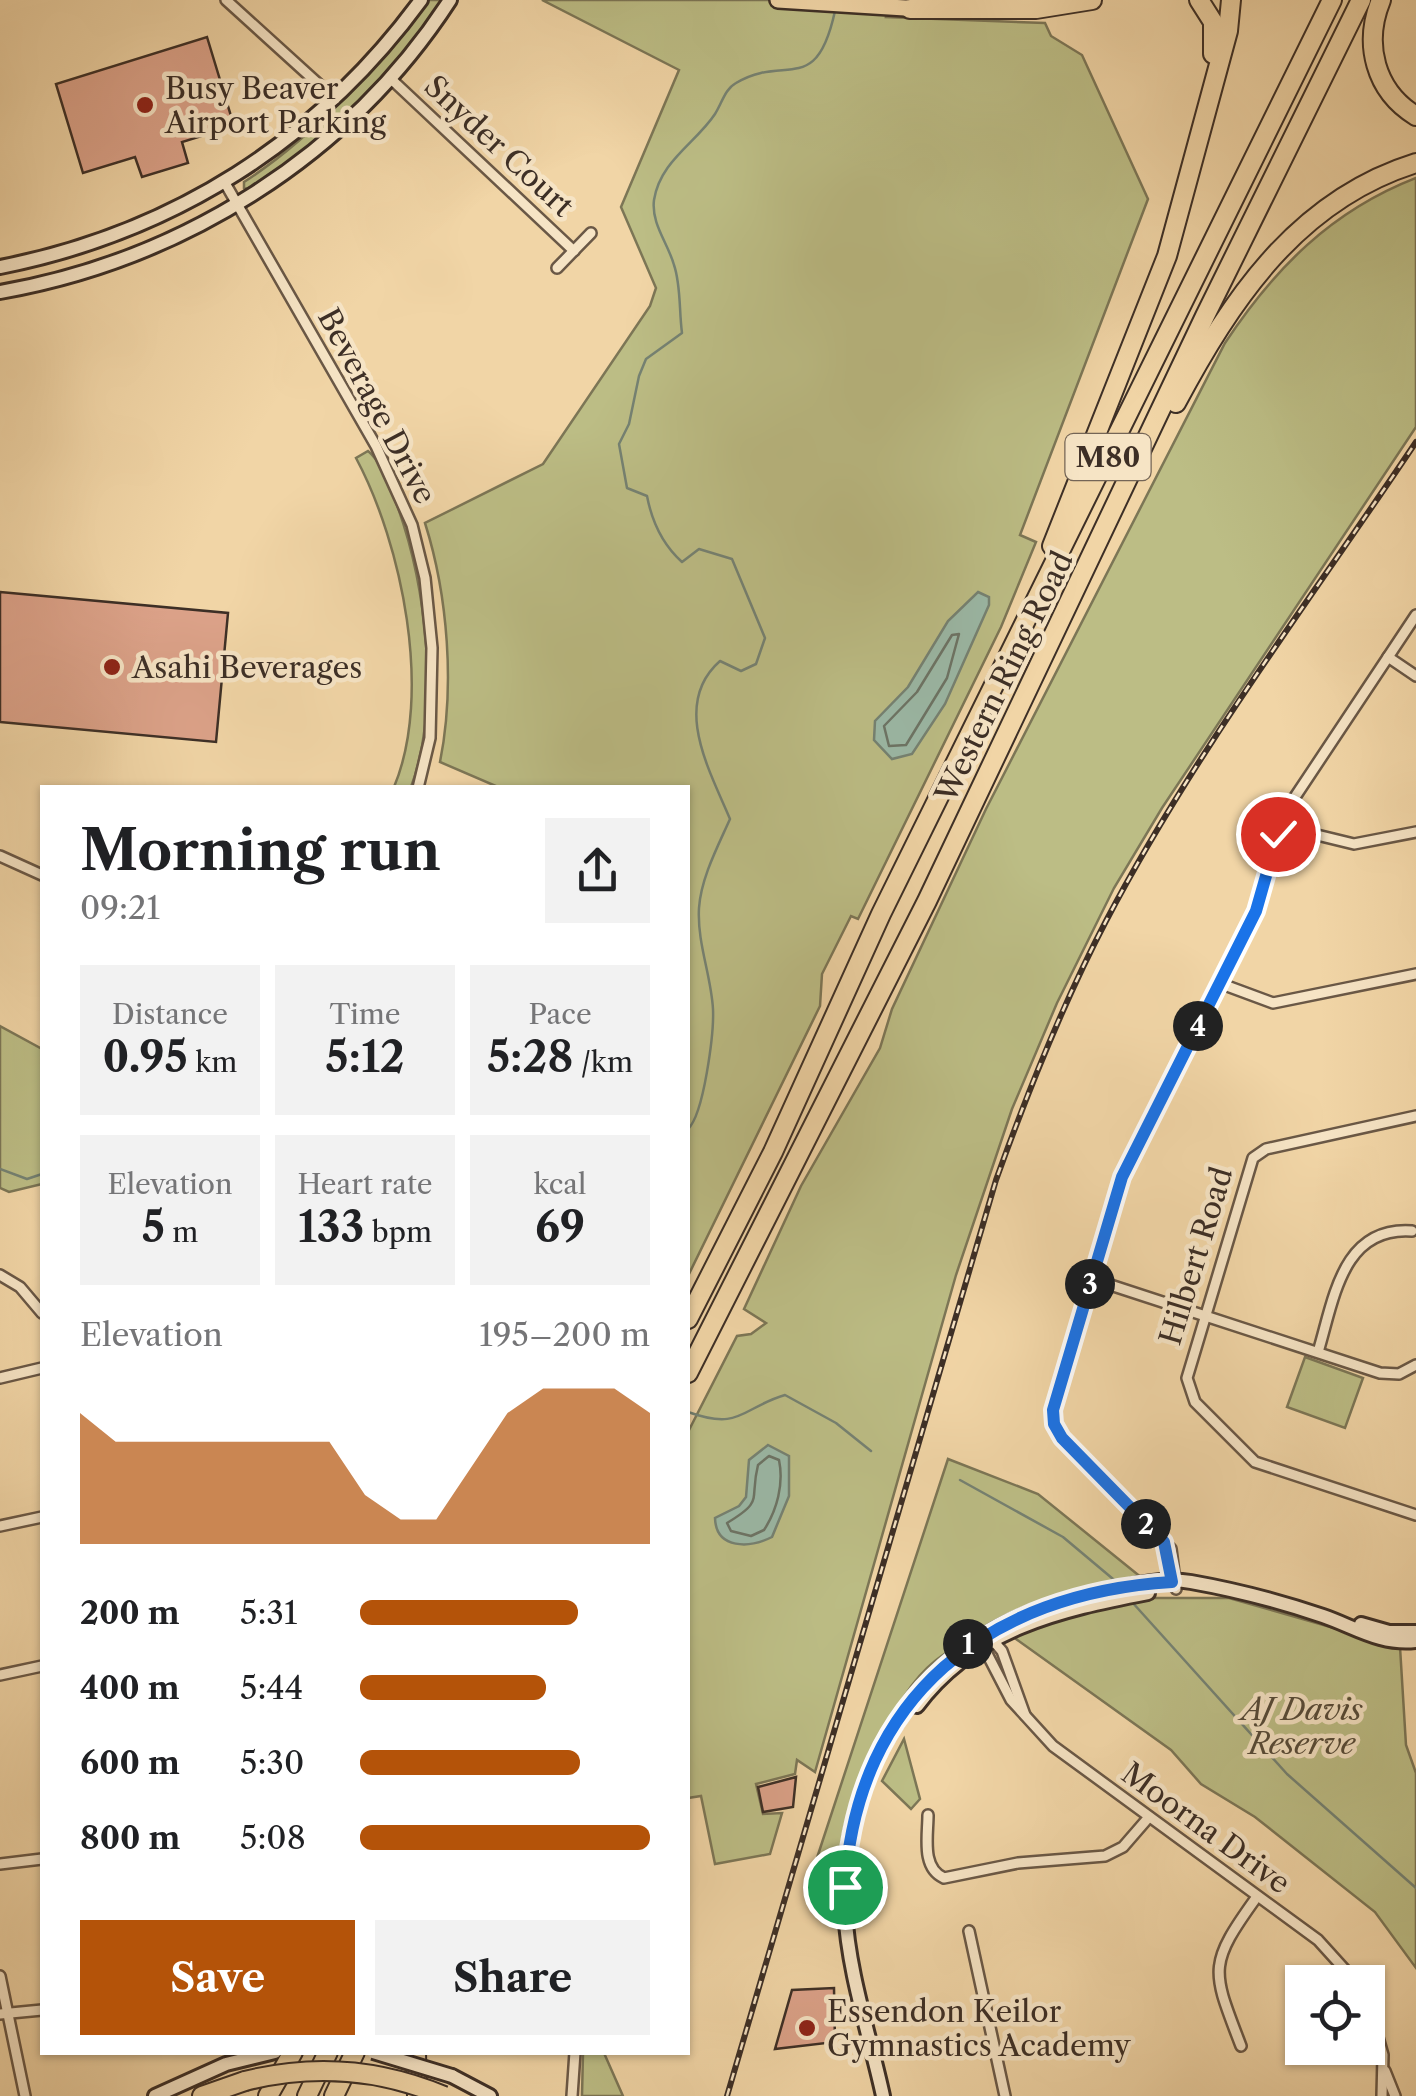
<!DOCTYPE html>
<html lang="en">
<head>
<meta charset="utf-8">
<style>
  :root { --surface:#fff; --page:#f2f2f2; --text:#202124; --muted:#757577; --accent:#b45309 }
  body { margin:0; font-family:"Libre Caslon Text",serif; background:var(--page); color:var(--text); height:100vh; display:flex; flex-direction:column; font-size:38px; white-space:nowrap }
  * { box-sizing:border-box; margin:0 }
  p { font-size:32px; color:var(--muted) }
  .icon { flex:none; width:55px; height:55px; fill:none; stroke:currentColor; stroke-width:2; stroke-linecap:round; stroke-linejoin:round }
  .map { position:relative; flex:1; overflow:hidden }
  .panel { position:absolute; left:40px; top:785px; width:650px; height:1270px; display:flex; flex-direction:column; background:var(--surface); border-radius:0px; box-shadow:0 2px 8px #0004 }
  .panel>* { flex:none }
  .tools { position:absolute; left:1285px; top:1965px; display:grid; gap:20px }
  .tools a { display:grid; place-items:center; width:100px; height:100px; border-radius:0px; background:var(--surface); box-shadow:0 2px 8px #0004; font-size:50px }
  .pin { position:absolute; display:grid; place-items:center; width:85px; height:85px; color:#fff; margin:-42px; border:5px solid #fff; border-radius:50%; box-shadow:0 2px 10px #0007 }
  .km { position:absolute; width:50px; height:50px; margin:-25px; border-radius:50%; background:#222; color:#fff; font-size:28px; line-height:50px; text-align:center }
  .round { display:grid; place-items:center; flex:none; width:105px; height:105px; border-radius:0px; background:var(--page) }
  .summary { display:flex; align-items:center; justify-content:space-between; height:170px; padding:0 40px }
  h1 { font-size:55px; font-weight:700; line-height:75px }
  .metrics { display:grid; grid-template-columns:repeat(3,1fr); gap:15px; height:170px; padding:10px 40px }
  .metrics div { display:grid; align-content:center; border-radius:0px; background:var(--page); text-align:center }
  .metrics b { font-size:42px; font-weight:700 }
  .metrics small { font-size:28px; font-weight:400 }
  .metrics p { font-size:28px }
  .chart { height:280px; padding:20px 40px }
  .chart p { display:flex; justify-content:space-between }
  .chart svg { width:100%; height:180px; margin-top:10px; fill:var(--accent); opacity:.7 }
  .button { display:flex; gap:20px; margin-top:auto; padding:20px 40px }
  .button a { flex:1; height:115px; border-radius:0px; background:var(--accent); color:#fff; font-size:40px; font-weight:700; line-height:115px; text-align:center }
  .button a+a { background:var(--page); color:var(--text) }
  ul { padding:0 40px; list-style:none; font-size:32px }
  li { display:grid; grid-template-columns:160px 120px 1fr; align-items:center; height:75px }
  li i { height:25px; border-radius:12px; background:var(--accent) }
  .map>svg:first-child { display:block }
  .green { fill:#bcbd85; stroke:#7c7656; stroke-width:2.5 }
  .water { fill:#9bb9a7; stroke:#758273; stroke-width:2.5 }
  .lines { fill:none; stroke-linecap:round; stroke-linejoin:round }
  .shore { stroke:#6c7466; stroke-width:2.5 }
  .stream { stroke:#758273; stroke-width:2.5 }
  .building { fill:#dca289; stroke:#3d2f26; stroke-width:2.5 }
  .street-casing { stroke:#6a5846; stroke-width:14 }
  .secondary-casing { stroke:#3d2f26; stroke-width:18 }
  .primary-casing { stroke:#3d2f26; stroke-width:20 }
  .highway-casing { stroke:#3d2f26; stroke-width:22 }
  .street { stroke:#f6e4c5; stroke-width:9 }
  .secondary { stroke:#f6e4c5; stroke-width:12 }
  .primary { stroke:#f1d5a6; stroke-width:15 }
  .highway { stroke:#f1d5a6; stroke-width:18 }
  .rail-casing { stroke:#3d2f26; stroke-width:6 }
  .rail { stroke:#f6e4c5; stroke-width:2.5; stroke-dasharray:8; stroke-linecap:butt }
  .secondary-bridge-casing { stroke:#3d2f26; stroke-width:18; stroke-linecap:butt }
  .highway-bridge-casing { stroke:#3d2f26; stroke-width:22; stroke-linecap:butt }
  .secondary-bridge { stroke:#f6e4c5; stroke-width:12 }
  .highway-bridge { stroke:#f1d5a6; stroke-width:18 }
  .route-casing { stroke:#fff; stroke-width:20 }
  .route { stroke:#1a73e8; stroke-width:12 }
  .poi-dot { fill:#8f2418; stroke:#f6e4c5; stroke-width:4 }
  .labels { text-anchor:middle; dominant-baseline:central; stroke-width:9; stroke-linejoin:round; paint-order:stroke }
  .shield { fill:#f6e4c5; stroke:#746556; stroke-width:2.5 }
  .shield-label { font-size:28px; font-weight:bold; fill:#3d2f26 }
  .poi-label { font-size:30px; fill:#3d2f26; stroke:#f6e4c5; text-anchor:start }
  .street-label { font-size:30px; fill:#3d2f26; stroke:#f6e4c5 }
  .park-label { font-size:30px; font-style:italic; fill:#564b39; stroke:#f6e4c5 }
</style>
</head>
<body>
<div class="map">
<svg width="1416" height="2096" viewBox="0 0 1416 2096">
  <rect width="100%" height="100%" fill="#f1d5a6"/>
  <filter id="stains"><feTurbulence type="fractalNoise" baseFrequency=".002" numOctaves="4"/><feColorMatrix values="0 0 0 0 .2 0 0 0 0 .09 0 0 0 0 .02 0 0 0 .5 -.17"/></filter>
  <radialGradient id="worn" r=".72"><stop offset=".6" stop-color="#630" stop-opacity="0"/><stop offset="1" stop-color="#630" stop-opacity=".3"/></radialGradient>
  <!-- green -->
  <g class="green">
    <path d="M 426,0 L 444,0 C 392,76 326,138 250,190 L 244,188 L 244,182 C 317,135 374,68 426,0 Z"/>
    <path d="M 542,0 L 891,0 L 886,17 L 1045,23 L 1051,36 L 1082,55 L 1148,199 L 1020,535 L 1036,542 L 1001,627 L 858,919 L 851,916 L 822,974 L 820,1006 L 688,1276 L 688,788 L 498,787 L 440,762 C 455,687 448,596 425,523 L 543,464 L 650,306 L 656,288 L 621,207 L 679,70 Z"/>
    <path d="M 1416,178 L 1416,427 L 1162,808 L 1114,888 L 1057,1003 L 1012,1109 L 956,1275 L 815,1772 L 797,1760 L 795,1774 L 756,1784 L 763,1814 L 782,1813 L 770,1854 L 715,1864 L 701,1796 L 688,1798 L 688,1432 L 737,1336 L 751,1334 L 766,1323 L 744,1309 L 801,1186 L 880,1048 L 892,1009 L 986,809 L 1225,343 C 1274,269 1331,211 1416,178 Z"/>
    <path d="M 368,451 C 382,462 390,488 397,505 C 426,585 441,706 411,787 L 394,787 C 433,694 402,544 356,458 Z"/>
    <polygon points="0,1026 42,1049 42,1184 9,1192 0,1188"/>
    <polygon points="1305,1357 1363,1378 1345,1428 1287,1407"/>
    <path d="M 948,1459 L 1038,1494 L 1142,1578 L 1149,1598 L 1229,1598 L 1400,1647 L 1406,1745 L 1416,1773 L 1416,1968 L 1375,1912 L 1255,1817 L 1201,1784 L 1171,1750 L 995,1624 C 975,1636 953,1646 935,1661 C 881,1704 856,1812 838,1877 L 813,1870 Z"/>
    <polygon points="904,1739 920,1799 911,1809 882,1781"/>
    <polygon points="583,2053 604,2053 623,2096 582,2096"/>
  </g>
  <!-- water -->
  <g class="water">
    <polygon points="978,592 989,597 989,605 945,704 912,754 892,759 874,740 875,721 908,687 948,621"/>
    <path d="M 768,1445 L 789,1456 L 789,1496 L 772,1537 C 750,1548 716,1550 715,1518 L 739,1506 L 746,1497 L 749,1460 Z"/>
  </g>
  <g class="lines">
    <!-- shore -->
    <g class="shore">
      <polygon points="959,634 947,678 906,745 889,746 884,726 917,692 952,635"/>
      <path d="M 769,1456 L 779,1460 C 784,1484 777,1510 764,1530 L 751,1536 L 731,1531 L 727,1523 C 765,1500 749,1501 758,1465 Z"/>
    </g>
    <!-- stream -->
    <g class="stream">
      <path d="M 688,1129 C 704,1114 714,1033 713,1009 C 711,975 697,943 699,908 C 701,878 718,846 730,819 C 710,771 671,704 720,661 L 741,671 L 756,664 L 765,638 L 732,559 L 699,549 L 682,562 C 662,544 652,522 647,496 L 627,488 L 619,444 L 629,424 L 639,376 L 646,359 L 682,333 C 679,311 681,285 674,265 C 668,243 651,224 654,200 C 660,161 696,143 715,114 C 722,103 725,89 736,83 C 786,53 816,98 835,11"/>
      <polyline points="0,1169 27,1179 42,1174"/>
      <path d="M 688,1412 C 741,1431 741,1408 785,1395 L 836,1423 L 871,1451"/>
      <polyline points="960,1480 1063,1537 1119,1584"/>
      <polyline points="1132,1602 1287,1774 1416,1888"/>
    </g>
  </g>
  <!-- building -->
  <g class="building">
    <polygon points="207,37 234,126 182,142 188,163 142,177 135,157 83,173 56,84"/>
    <polygon points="0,592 228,613 216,742 0,722"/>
    <polygon points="796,1777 793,1807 763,1812 758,1787"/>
    <polygon points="834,1988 835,2042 775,2049 792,1990"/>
  </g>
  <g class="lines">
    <defs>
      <g id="street">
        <polyline points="226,0 335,99"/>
        <polyline points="390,78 574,251"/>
        <polyline points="225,183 376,446 412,525 425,578 432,648 430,738 418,788"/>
        <polyline points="557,268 591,233"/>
        <polyline points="1388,657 1416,676"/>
        <polyline points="1280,826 1354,844 1416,832"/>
        <polyline points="0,856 42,875"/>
        <polyline points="1219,983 1273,1003 1416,974"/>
        <polyline points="1416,1116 1266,1149 1253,1158 1187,1378 1195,1402 1255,1462 1416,1515"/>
        <polyline points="0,1275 20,1287 42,1313"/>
        <polyline points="1092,1279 1380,1373 1399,1374 1416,1365"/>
        <path d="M 1318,1352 C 1334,1299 1342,1226 1412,1231"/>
        <polyline points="0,1378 42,1368"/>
        <polyline points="0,1526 42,1517"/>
        <polyline points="1176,1589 1171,1549 1058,1433 1053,1416 1056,1397 1122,1177 1256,911 1287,809 1416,615"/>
        <polyline points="990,1637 1002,1651 1025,1715"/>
        <polyline points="981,1642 1011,1700 1053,1746 1318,1940 1356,1982"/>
        <polyline points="0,1675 42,1666"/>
        <path d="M 928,1815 C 928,1836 921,1868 944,1878 L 1018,1863 L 1105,1856 L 1123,1847 L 1149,1817"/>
        <polyline points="0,1864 42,1859"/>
        <polyline points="969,1931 1005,2096"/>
        <polyline points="0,1976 25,2096"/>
        <polyline points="1368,2002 1383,2055 1382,2096"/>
        <polyline points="0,2014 42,2010"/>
        <path d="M 1241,2046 C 1212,1970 1207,1966 1256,1898"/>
        <polyline points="1385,2071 1395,2096"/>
        <polyline points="572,2096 575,2052"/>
      </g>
      <g id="secondary">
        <path d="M 0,267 C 172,233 317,142 421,0"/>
        <path d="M 0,292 C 182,260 349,156 450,0"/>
        <polyline points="1361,1624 1389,1632 1416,1632"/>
        <path d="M 917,1706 C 974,1629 1060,1610 1148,1593"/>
        <polyline points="452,2076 490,2096"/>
        <polyline points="155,2096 226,2064 275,2052"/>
        <path d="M 883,2096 C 870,2036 848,1972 845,1910 C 839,1772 926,1634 1064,1603 C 1103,1594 1151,1575 1191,1582 C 1236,1590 1279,1601 1323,1616 C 1355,1627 1380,1645 1416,1641"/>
      </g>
      <polyline id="primary" points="778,0 921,9"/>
      <g id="highway">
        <polyline points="1199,0 1213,22 1213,54"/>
        <path d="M 1381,0 C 1363,44 1375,91 1416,116"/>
        <polyline points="910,9 1036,9 1092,0"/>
        <path d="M 1176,403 C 1231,300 1297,200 1416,163"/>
        <polyline points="1052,546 1167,256 1228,31 1231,0"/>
        <polyline points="688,1319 773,1152 881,914 1332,0"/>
        <polyline points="688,1373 927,901 1205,316 1361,0"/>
        <polyline points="416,2052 417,2096"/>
        <polyline points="202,2096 245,2081"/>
        <polyline points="268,2096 293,2052"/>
        <polyline points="307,2096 328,2052"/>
        <polyline points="334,2096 355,2052"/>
      </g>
    </defs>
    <!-- street casing -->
    <use href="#street" class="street-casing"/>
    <!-- secondary casing -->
    <use href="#secondary" class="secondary-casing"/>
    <!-- primary casing -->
    <use href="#primary" class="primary-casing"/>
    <!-- highway casing -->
    <use href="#highway" class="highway-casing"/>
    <!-- street -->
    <use href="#street" class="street"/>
    <!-- secondary -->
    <use href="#secondary" class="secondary"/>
    <!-- primary -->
    <use href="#primary" class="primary"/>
    <!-- highway -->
    <use href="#highway" class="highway"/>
    <defs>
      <path id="rail" d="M 727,2096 L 996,1180 C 1028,1091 1062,1005 1106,921 C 1194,753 1311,599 1416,442"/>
    </defs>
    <!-- rail casing -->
    <use href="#rail" class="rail-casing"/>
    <!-- rail -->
    <use href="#rail" class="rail"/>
    <defs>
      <polyline id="secondary-bridge" points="373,2052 452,2076"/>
      <path id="highway-bridge" d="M 245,2081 C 312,2064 380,2069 444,2096"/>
    </defs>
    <!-- secondary-bridge casing -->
    <use href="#secondary-bridge" class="secondary-bridge-casing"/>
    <!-- highway-bridge casing -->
    <use href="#highway-bridge" class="highway-bridge-casing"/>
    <!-- secondary-bridge -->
    <use href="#secondary-bridge" class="secondary-bridge"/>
    <!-- highway-bridge -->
    <use href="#highway-bridge" class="highway-bridge"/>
  </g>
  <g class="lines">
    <defs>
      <path id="route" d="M 845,1887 C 856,1696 989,1593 1172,1582 L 1164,1542 L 1062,1438 L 1054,1424 L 1053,1410 L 1122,1177 L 1256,911 L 1278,834"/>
    </defs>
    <!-- route casing -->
    <use href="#route" class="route-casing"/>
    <!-- route -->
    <use href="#route" class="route"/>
  </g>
  <!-- markers -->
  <g class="poi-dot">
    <circle cx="145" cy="105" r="10"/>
    <circle cx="112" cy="667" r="10"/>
    <circle cx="807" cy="2028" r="10"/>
  </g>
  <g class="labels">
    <!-- shield labels -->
    <rect class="shield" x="1065.5" y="434" width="85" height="46" rx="8"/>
    <g class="shield-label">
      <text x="1108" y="457">M80</text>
    </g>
    <!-- poi labels -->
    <g class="poi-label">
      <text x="165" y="88">Busy Beaver<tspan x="165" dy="34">Airport Parking</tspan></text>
      <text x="132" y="667">Asahi Beverages</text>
      <text x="827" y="2011">Essendon Keilor<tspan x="827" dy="34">Gymnastics Academy</tspan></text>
    </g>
    <!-- street labels -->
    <g class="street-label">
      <text transform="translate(499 146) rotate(43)">Snyder Court</text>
      <text transform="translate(377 406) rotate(62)">Beverage Drive</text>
      <text transform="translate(1004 677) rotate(-64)">Western Ring Road</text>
      <text transform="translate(1196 1256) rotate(-73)">Hilbert Road</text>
      <text transform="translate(1206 1828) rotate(36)">Moorna Drive</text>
    </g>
    <!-- park labels -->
    <g class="park-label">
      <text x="1302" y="1709">AJ Davis<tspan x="1302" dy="34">Reserve</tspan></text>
    </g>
  </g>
  <rect width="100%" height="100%" filter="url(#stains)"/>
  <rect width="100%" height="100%" fill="url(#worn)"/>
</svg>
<div class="tools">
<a><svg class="icon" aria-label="locate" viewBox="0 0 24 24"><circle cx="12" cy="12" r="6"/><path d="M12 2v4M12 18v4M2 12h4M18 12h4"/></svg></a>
</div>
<div class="pin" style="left:845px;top:1887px;background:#1e9e55"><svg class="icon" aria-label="arrive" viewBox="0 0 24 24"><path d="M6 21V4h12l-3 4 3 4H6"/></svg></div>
<div class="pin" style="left:1278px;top:834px;background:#d93025"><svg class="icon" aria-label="check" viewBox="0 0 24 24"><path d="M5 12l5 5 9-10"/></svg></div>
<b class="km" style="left:968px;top:1644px">1</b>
<b class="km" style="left:1146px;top:1524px">2</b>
<b class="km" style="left:1090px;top:1284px">3</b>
<b class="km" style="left:1198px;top:1026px">4</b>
<section class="panel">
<div class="summary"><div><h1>Morning run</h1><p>09:21</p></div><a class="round"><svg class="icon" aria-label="share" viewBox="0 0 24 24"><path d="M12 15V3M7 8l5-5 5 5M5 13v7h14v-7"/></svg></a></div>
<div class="metrics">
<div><p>Distance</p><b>0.95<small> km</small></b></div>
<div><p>Time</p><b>5:12</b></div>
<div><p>Pace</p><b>5:28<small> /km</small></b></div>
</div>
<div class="metrics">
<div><p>Elevation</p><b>5<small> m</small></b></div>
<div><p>Heart rate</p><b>133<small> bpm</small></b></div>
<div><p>kcal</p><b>69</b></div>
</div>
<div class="chart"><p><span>Elevation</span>195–200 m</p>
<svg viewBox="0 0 160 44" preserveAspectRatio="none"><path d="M0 44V12L10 19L20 19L30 19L40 19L50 19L60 19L70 19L80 32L90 38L100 38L110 25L120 12L130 6L140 6L150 6L160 12V44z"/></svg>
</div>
<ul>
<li><b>200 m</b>5:31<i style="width:75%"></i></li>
<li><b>400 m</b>5:44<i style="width:64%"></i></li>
<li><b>600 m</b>5:30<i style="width:76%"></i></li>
<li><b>800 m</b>5:08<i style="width:100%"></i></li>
</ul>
<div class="button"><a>Save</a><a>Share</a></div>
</section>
</div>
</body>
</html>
